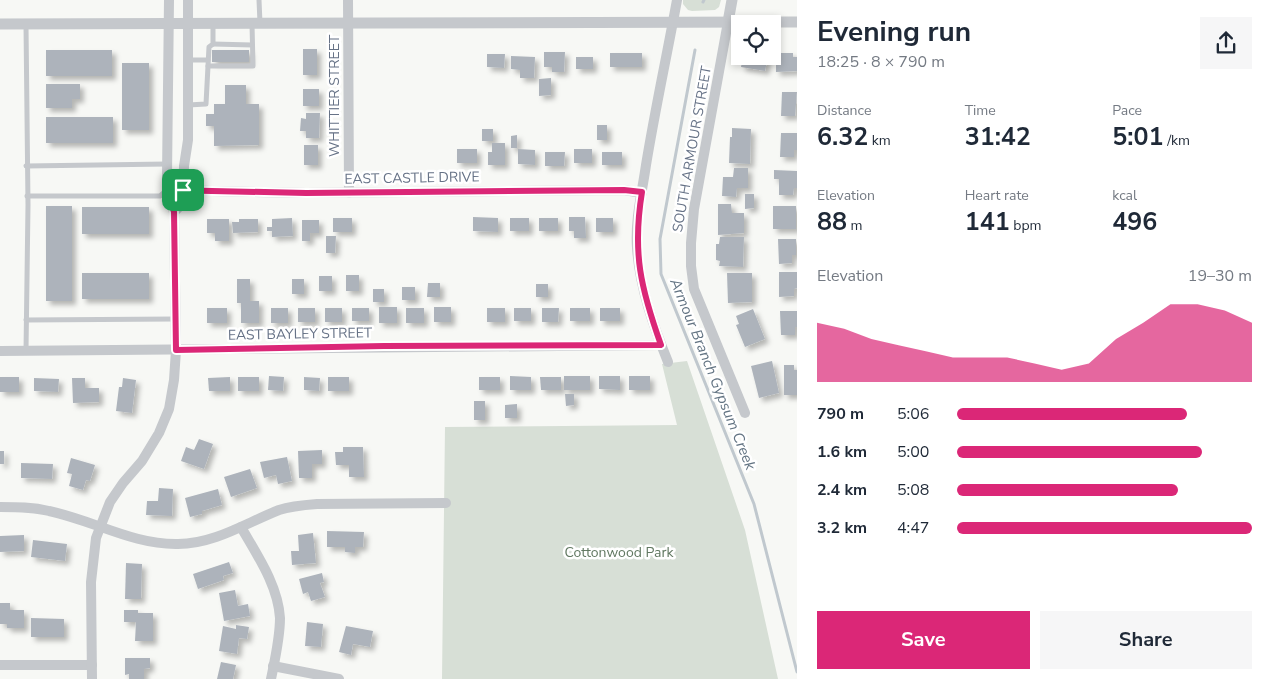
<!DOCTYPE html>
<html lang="en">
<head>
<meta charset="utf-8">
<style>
  :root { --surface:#fff; --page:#f6f6f7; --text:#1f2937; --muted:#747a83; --accent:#db2777 }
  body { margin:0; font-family:"Nunito Sans",sans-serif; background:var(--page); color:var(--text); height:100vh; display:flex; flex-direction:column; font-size:19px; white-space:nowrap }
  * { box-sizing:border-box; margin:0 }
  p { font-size:16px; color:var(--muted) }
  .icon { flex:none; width:28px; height:28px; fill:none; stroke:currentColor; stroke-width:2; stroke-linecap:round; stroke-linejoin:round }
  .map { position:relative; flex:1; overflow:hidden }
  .sheet { display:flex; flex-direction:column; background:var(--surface); width:475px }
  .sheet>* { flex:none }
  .controls { position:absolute; left:731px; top:15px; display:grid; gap:10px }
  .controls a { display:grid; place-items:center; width:50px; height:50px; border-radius:0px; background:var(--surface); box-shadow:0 2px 8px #0003; font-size:25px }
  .pin { position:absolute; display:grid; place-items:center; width:42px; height:42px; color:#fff; margin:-21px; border-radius:10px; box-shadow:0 2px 8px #0006 }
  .round { display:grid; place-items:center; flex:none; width:52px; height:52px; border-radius:0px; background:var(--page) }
  .head { display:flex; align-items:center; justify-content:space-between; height:85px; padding:0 20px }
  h1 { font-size:28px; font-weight:700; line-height:38px }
  .metrics { display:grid; grid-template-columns:repeat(3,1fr); gap:8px; height:85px; padding:5px 20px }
  .metrics div { display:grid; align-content:center }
  .metrics b { font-size:25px; font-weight:700 }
  .metrics small { font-size:14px; font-weight:400 }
  .metrics p { font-size:14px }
  .chart { height:140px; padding:10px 20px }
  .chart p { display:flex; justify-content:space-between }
  .chart svg { width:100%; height:90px; margin-top:5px; fill:var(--accent); opacity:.7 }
  .button { display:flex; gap:10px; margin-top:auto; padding:10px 20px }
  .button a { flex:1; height:58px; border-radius:0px; background:var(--accent); color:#fff; font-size:20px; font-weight:700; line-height:58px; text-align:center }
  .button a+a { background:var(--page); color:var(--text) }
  ul { padding:0 20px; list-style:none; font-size:16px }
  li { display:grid; grid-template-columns:80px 60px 1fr; align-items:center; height:38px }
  li i { height:12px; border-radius:6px; background:var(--accent) }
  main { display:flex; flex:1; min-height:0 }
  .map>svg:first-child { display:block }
  .green { fill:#d7dfd6 }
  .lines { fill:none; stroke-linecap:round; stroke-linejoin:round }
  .stream { stroke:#c0c8ce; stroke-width:3 }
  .building { fill:#adb3bb; filter:url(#shadow) }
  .service { stroke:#c5c8cc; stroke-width:5 }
  .minor { stroke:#c5c8cc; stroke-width:10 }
  .tertiary { stroke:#c5c8cc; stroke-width:11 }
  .route-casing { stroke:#fff; stroke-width:10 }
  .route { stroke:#db2777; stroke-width:6 }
  .labels { text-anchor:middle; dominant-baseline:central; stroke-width:5; stroke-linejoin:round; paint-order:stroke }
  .street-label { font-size:14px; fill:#667286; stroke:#fff }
  .park-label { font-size:14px; fill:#617861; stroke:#fff }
  .water-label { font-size:15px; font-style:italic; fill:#627382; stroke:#fff }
</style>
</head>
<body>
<main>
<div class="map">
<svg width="797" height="679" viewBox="0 0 797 679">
  <defs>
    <filter id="shadow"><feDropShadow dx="4" dy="4" stdDeviation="2.5" flood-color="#0004"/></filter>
  </defs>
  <rect width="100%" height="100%" fill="#f7f8f5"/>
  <!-- green -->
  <g class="green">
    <polygon points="683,0 721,0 719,7 715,10 692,11 688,10 683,4"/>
    <polygon points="687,361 745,530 778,679 442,679 445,427 677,425 662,364"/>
  </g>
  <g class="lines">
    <!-- stream -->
    <g class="stream">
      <polyline points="703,2 704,0"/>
      <polyline points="695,50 660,239 661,274 754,504 797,672"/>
    </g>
  </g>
  <!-- building -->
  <g class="building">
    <rect x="303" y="49" width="14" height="26"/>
    <rect x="46" y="50" width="66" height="26"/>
    <rect x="212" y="50" width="37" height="12"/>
    <polygon points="544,52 565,52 564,72 552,72 552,67 544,67"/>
    <rect x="610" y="53" width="32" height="14"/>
    <polygon points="776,53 793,53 793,57 797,57 797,71 776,72"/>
    <polygon points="487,54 505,54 504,68 487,67"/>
    <polygon points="511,56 535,57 534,78 520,78 520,70 511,69"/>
    <polygon points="743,56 768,56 765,71 741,67"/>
    <rect x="576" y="57" width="17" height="12"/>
    <rect x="122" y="63" width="27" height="67"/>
    <polygon points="551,78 551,95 539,96 539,79"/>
    <polygon points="46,84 80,84 80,99 72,99 72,108 46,108"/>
    <polygon points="225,85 246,85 246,104 259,104 259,145 214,146 214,126 206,126 206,114 214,114 214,104 225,104"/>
    <rect x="303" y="89" width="16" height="17"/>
    <polygon points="782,92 797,92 795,116 781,116"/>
    <polygon points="306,113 320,113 319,138 306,138 306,131 300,131 301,118 306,119"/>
    <rect x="46" y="117" width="67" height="26"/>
    <rect x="597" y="125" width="10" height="15"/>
    <polygon points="732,128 751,129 750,164 729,163 730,137 732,137"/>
    <rect x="482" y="129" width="11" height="12"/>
    <polygon points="781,133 797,133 797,150 794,150 794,157 780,157"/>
    <polygon points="517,135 517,148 511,148 511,136"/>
    <polygon points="492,143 505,143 505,165 488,165 488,152 492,152"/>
    <rect x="304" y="145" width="14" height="20"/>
    <rect x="457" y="149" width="20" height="14"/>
    <polygon points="518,149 535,150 535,165 518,164"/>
    <rect x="574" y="149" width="18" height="14"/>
    <polygon points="545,152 565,152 564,166 545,166"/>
    <rect x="602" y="152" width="20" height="13"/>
    <polygon points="734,168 748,168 748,188 737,188 736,197 722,196 723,177 733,177"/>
    <polygon points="774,170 797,171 797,188 794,188 793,195 779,195 779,179 774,179"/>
    <polygon points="745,194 754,194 754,208 745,209"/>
    <polygon points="718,204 731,204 732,213 744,213 744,233 718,235"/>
    <rect x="46" y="206" width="26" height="95"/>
    <rect x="773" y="206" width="23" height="23"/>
    <rect x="82" y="207" width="67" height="27"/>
    <polygon points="473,217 498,218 498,232 473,231"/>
    <polygon points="569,217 585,217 586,238 574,238 574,231 569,231"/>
    <polygon points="292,218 293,236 272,237 272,231 267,231 267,227 272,227 272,219"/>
    <rect x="333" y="218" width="19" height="14"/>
    <rect x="510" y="218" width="19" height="13"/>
    <rect x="539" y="218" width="19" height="13"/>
    <rect x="596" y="218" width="17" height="14"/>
    <polygon points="207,219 229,219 229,241 215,241 215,233 207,233"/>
    <polygon points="239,219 258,219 258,232 233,233 232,222 239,222"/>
    <polygon points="302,220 319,220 319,233 310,233 310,241 302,241"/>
    <polygon points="326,236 336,236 335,253 326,253"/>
    <polygon points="720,237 744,237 743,267 719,266 720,261 716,260 716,244 719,244"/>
    <polygon points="778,239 796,239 796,255 792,255 792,263 779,264"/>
    <polygon points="779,272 797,272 797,288 794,289 794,296 779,297"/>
    <rect x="82" y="273" width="67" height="26"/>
    <polygon points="727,273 752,273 752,302 728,303"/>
    <rect x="346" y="275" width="13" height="16"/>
    <rect x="319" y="276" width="13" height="15"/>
    <polygon points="237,279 250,279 250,301 259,301 259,323 241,323 241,303 237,303"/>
    <rect x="292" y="279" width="12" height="15"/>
    <polygon points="428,283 440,283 440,297 427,297"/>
    <rect x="536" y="284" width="12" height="13"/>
    <rect x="402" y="287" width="13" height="13"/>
    <rect x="373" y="289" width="11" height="13"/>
    <rect x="379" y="307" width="18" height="16"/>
    <rect x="434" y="307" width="17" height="15"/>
    <rect x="207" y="308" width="20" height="15"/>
    <rect x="271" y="308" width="17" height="15"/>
    <rect x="298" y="308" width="17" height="14"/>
    <rect x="325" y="308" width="17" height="14"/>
    <rect x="352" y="308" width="17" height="13"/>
    <rect x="406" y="308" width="18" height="15"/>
    <rect x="487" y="308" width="18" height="14"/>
    <rect x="514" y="308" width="17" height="13"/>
    <polygon points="542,308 559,308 558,322 542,322"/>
    <rect x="570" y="308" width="20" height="13"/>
    <rect x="600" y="308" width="20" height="13"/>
    <polygon points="753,309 765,339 745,347 736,325 739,324 736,316"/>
    <polygon points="780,311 797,311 797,327 795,327 795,335 781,335"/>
    <polygon points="772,361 779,393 759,398 751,366"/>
    <polygon points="784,365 794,365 794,370 797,370 797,395 784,395"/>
    <polygon points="269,376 284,377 283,391 268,390"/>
    <polygon points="510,376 531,377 531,390 510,390"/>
    <rect x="564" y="376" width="26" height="14"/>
    <polygon points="599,376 620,376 620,390 599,389"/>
    <rect x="629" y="376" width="21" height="14"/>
    <rect x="0" y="377" width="19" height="15"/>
    <polygon points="230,377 230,391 209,391 208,378"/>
    <rect x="238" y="377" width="21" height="14"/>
    <polygon points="304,377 320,378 319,391 304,390"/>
    <rect x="328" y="377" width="21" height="14"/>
    <rect x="479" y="377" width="21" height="13"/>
    <polygon points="540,377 561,377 561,390 541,390"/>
    <polygon points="34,378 59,379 58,392 34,391"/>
    <polygon points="72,378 85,378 85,388 99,388 99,402 73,403"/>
    <polygon points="123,378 136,380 132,413 116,411 119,387 122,387"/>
    <polygon points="565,394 574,394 574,405 566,406"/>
    <rect x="474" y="401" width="11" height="19"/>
    <polygon points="517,404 517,418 505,418 505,405"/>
    <polygon points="199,439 213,444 204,469 181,461 186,447 194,450"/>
    <polygon points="343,447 363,447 364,477 349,477 349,465 336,465 335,452 343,452"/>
    <polygon points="322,450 322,464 312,464 312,478 299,478 298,451"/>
    <rect x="0" y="451" width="4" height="13"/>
    <polygon points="287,457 292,481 278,484 276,475 264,478 260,462"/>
    <polygon points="71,458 95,465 90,481 86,480 83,490 69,486 72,474 67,473"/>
    <polygon points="21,463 53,464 52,479 21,478"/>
    <polygon points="250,469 257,488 231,497 224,477"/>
    <polygon points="159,488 173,489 172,516 146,515 147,501 158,501"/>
    <polygon points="218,489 222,505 202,511 202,514 190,517 185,498"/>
    <polygon points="327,531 364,532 363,547 355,547 355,553 345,552 345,547 327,547"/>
    <polygon points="313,533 316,563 292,565 291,551 299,551 298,535"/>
    <polygon points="24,535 24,551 0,552 0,536"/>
    <polygon points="33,540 67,544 65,561 31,557"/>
    <polygon points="229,562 233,573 223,576 224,580 198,589 193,574"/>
    <polygon points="126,563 142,564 141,599 125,599"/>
    <polygon points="322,573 324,582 320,583 325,597 311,601 308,592 303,594 299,579"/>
    <polygon points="235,590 238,606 248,604 250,616 224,621 219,593"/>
    <polygon points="0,603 10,603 10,610 24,610 24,628 7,628 7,624 0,624"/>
    <polygon points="124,610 138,610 138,613 153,613 153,641 135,641 136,622 124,622"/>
    <polygon points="31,618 64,619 64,637 31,637"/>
    <polygon points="307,622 323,624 321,647 305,646"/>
    <polygon points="236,625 249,627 247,639 239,638 237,654 219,651 223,626 236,629"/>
    <polygon points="346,626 373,631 370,647 353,644 351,655 339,652"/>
    <polygon points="125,658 150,658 150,668 144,669 144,679 129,679 129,674 125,675"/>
    <polygon points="221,662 236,665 233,679 217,679"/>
  </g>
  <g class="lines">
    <!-- service -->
    <g class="service">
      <polyline points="259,0 260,23"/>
      <polyline points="213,44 252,45"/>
      <polyline points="188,60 208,60"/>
      <polyline points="208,66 253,66 252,24"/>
      <polyline points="188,105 206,104 209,47 213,44 213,23"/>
      <polyline points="26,166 167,164"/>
      <polyline points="27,196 160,196 167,190"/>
      <polyline points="26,320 175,319"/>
      <polyline points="26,351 28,205 26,25"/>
    </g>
    <!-- minor -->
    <g class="minor">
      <polyline points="348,0 349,193"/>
      <polyline points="728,22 694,209 691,243 691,266 694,289 745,413"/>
      <polyline points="167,190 306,193 624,190 642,193"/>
      <polyline points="174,212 183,203 184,166 188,140 188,0"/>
      <polyline points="0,351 661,345"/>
      <path d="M 668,362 C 653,325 640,288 637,248 C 635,220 642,193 646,165 C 655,110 667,55 677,0"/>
      <path d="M 0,507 C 17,507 33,507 49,511 C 93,520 133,545 178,544 C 214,544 246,523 279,510 C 291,506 304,505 317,504 L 446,503"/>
      <path d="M 241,527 C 257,555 278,585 280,618 C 280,638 275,659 271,679"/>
      <polyline points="0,665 92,665"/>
      <polyline points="273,666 339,679"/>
      <polyline points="92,679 91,582 96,538 110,502 123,483 142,461 159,433 169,409 174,380 176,350 174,212 167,190 167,176 169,0"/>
    </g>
    <!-- tertiary -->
    <g class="tertiary">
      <polyline points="728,22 732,0"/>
      <polyline points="0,24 797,22"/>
    </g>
  </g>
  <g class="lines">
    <defs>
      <path id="route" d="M 168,190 L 306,193 L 624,190 L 642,192 C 632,253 641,289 661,345 L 384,346 L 176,350 L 174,212 Z"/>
    </defs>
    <!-- route casing -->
    <use href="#route" class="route-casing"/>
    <!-- route -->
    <use href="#route" class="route"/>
  </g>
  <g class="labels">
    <!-- street labels -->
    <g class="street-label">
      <text transform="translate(334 96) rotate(-90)">WHITTIER STREET</text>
      <text transform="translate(692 149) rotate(-80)">SOUTH ARMOUR STREET</text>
      <text transform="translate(412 178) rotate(-1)">EAST CASTLE DRIVE</text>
      <text transform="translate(300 334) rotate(-1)">EAST BAYLEY STREET</text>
    </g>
    <!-- park labels -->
    <g class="park-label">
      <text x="619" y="552">Cottonwood Park</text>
    </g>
    <!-- water labels -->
    <g class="water-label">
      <text transform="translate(713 374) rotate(68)">Armour Branch Gypsum Creek</text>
    </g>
  </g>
</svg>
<div class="controls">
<a><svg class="icon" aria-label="locate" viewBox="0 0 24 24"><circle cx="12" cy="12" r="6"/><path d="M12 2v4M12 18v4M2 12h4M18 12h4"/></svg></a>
</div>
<div class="pin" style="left:183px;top:190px;background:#1e9e55"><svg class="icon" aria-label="arrive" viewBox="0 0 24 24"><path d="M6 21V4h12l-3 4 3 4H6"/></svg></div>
</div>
<section class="sheet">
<div class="head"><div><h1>Evening run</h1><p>18:25 · 8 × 790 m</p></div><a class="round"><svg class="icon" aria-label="share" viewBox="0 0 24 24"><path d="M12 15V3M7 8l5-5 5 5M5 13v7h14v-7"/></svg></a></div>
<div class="metrics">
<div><p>Distance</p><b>6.32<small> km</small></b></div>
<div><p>Time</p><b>31:42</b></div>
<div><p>Pace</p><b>5:01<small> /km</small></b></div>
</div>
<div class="metrics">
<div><p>Elevation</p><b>88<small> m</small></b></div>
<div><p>Heart rate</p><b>141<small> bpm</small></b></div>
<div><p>kcal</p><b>496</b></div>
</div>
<div class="chart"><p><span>Elevation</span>19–30 m</p>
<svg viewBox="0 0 160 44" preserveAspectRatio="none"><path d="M0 44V15L10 18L20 23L30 26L40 29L50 32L60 32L70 32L80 35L90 38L100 35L110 23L120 15L130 6L140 6L150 9L160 15V44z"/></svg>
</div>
<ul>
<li><b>790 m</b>5:06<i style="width:78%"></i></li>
<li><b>1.6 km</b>5:00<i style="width:83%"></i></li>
<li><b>2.4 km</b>5:08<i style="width:75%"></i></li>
<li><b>3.2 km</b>4:47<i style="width:100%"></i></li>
</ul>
<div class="button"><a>Save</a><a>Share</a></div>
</section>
</main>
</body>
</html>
